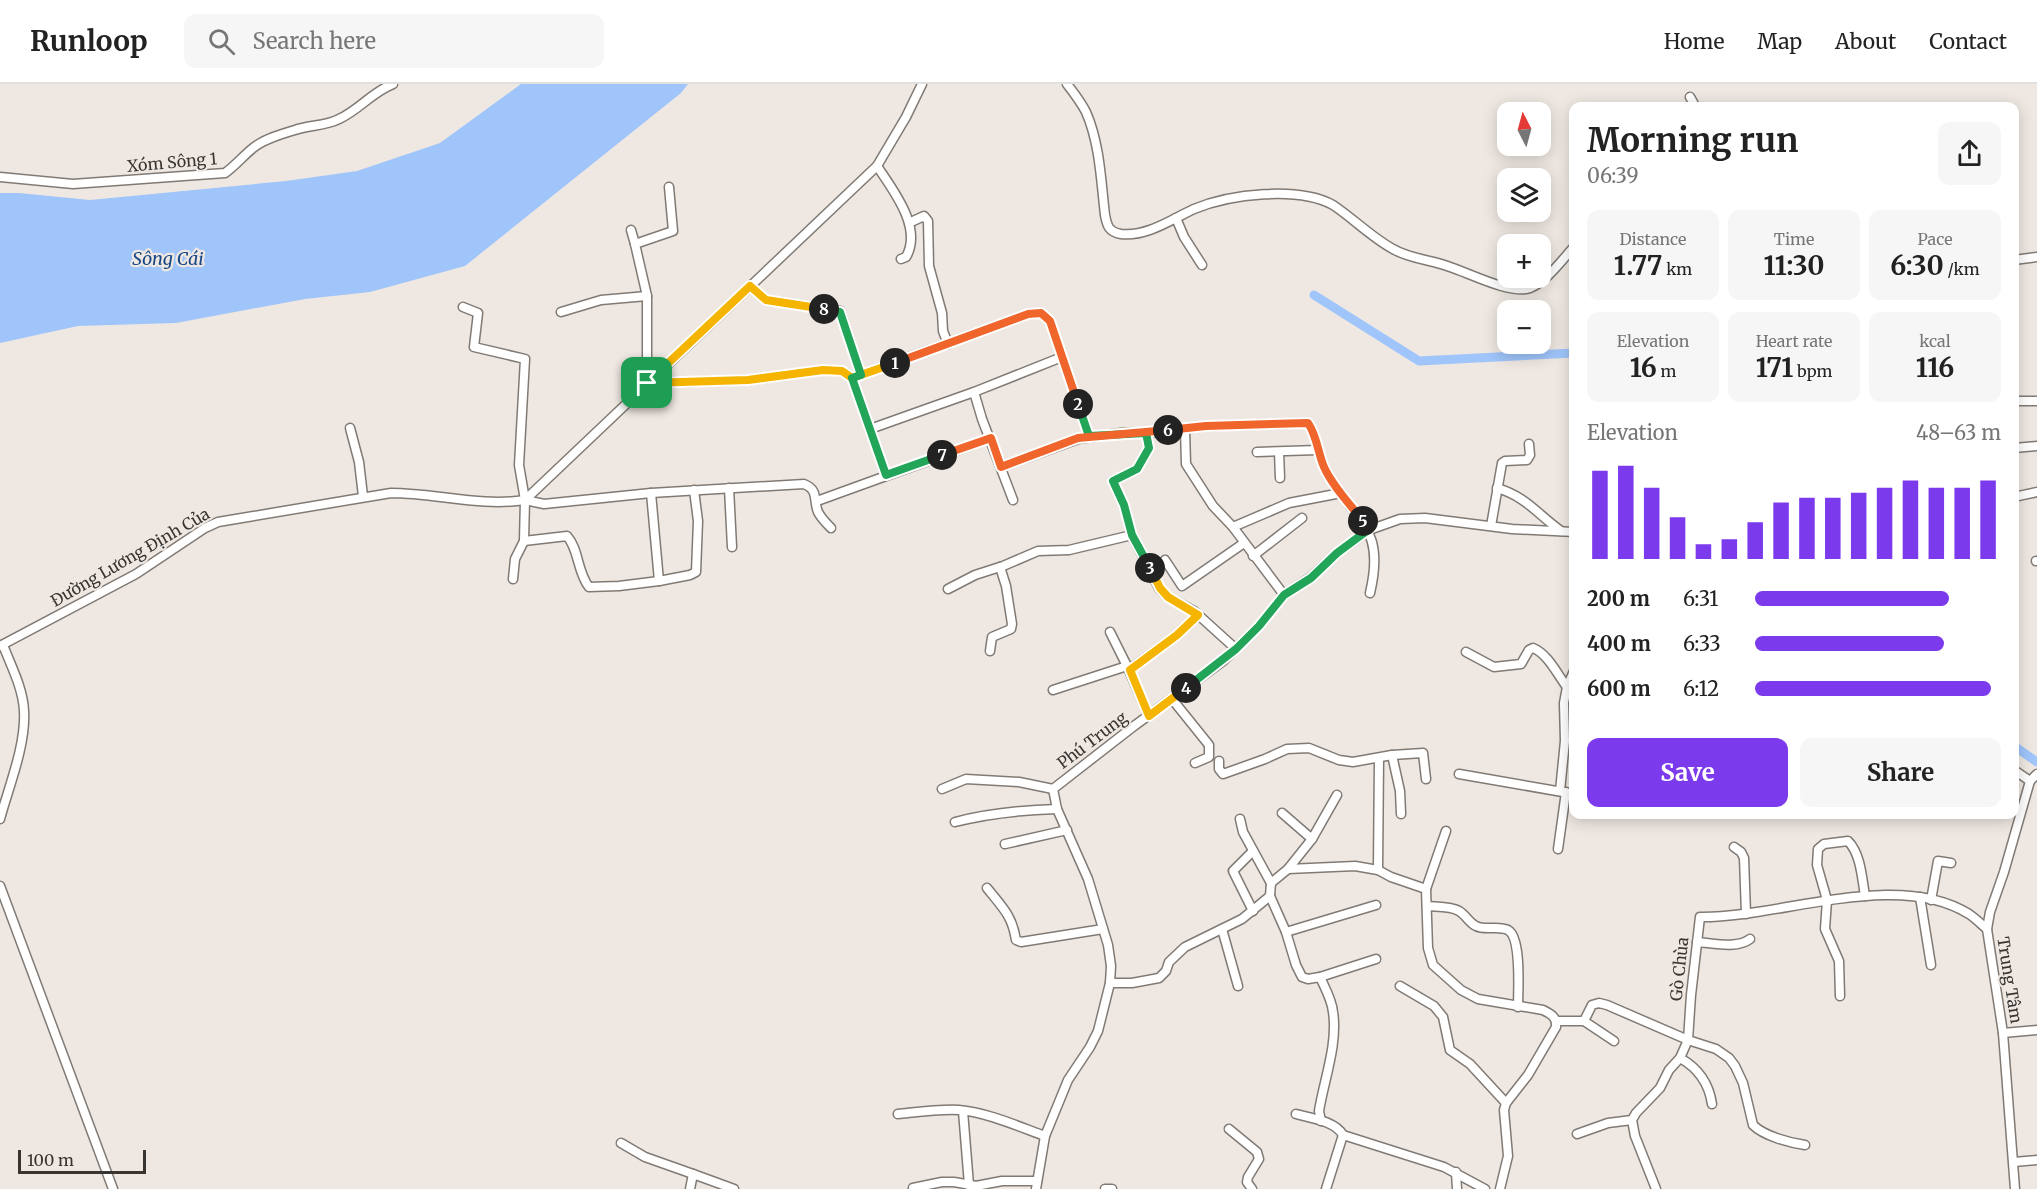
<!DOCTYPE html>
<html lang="en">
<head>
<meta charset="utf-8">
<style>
  :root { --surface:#fff; --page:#f6f6f6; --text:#222; --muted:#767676; --line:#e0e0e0; --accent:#7c3aed }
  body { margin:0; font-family:Merriweather,serif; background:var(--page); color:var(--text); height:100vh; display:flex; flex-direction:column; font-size:22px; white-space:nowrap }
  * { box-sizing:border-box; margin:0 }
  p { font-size:20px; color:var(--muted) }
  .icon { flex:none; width:33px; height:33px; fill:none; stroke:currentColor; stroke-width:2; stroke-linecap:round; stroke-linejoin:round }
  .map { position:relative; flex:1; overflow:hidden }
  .panel { position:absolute; left:1569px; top:18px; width:450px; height:717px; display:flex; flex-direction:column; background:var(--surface); border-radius:12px; box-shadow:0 3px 15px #0003 }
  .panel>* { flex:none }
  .needle { width:39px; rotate:354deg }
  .fabs { position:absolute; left:1497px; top:18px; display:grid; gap:12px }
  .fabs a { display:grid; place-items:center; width:54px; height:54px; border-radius:12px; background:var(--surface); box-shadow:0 3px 15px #0003; font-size:30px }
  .scale { position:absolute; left:18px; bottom:15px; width:128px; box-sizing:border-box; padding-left:6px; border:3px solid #373432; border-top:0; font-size:16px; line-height:21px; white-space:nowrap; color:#373432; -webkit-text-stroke:4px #efe8e2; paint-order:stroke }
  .pin { position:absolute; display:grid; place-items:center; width:51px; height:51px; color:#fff; margin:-26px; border-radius:12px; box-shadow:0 3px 9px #0006 }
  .km { position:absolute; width:30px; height:30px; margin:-15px; border-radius:50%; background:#222; color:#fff; font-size:16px; line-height:30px; text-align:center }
  .round { display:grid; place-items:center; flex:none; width:63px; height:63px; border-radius:12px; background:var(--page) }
  .head { display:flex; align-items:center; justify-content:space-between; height:102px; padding:0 18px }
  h1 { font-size:33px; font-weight:700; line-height:45px }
  .figures { display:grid; grid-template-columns:repeat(3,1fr); gap:9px; height:102px; padding:6px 18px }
  .figures div { display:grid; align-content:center; border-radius:12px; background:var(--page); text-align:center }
  .figures b { font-size:26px; font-weight:700 }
  .figures small { font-size:16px; font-weight:400 }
  .figures p { font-size:16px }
  .chart { height:168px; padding:12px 18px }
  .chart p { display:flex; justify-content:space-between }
  .chart svg { width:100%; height:108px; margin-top:6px; stroke:var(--accent); stroke-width:6 }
  .button { display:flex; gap:12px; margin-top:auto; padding:12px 18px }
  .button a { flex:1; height:69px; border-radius:12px; background:var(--accent); color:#fff; font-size:24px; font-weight:700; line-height:69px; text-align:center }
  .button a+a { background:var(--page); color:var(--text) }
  ul { padding:0 18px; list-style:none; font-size:20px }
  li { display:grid; grid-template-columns:96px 72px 1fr; align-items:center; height:45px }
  li i { height:15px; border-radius:8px; background:var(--accent) }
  header { display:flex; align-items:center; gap:36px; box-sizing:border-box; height:84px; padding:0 30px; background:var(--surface); border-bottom:2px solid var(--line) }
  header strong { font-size:28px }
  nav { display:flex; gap:33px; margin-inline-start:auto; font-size:21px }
  .search { width:420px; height:54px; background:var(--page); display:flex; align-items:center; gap:15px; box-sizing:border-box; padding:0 21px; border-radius:12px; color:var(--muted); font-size:22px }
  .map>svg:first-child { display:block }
  .water { fill:#9fc5fb }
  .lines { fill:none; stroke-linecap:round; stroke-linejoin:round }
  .canal { stroke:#9fc5fb; stroke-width:9 }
  .minor-casing { stroke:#817a74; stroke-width:11 }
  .minor { stroke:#fff; stroke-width:8 }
  .split-1-casing { stroke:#fff; stroke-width:12 }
  .split-2-casing { stroke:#fff; stroke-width:12 }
  .split-3-casing { stroke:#fff; stroke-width:12 }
  .split-4-casing { stroke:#fff; stroke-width:12 }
  .split-5-casing { stroke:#fff; stroke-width:12 }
  .split-6-casing { stroke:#fff; stroke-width:12 }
  .split-7-casing { stroke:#fff; stroke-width:12 }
  .split-8-casing { stroke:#fff; stroke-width:12 }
  .split-9-casing { stroke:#fff; stroke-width:12 }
  .split-1 { stroke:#f5b400; stroke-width:8 }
  .split-2 { stroke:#f0652b; stroke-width:8 }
  .split-3 { stroke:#22a559; stroke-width:8 }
  .split-4 { stroke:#f5b400; stroke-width:8 }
  .split-5 { stroke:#22a559; stroke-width:8 }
  .split-6 { stroke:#f0652b; stroke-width:8 }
  .split-7 { stroke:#f0652b; stroke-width:8 }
  .split-8 { stroke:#22a559; stroke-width:8 }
  .split-9 { stroke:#f5b400; stroke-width:8 }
  .labels { text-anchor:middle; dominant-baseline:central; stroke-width:4.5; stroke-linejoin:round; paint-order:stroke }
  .street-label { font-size:16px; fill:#373432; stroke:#efe8e2 }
  .water-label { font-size:18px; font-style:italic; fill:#174786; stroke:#efe8e2 }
</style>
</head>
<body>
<header>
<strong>Runloop</strong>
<div class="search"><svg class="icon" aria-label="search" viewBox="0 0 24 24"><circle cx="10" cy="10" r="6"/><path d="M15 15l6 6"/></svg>Search here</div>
<nav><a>Home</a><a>Map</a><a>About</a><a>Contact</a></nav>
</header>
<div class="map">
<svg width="2037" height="1105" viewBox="0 0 2037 1105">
  <rect width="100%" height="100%" fill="#efe8e2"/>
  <!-- water -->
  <polygon class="water" points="521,0 688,0 681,9 465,182 370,208 305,215 176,239 78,242 0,259 0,109 19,109 90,116 286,97 357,87 440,59"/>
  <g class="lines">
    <!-- canal -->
    <g class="canal">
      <polyline points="1314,211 1419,277 1574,269"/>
      <polyline points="2014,662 2037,678"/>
    </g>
    <defs>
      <g id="minor">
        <path d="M 1067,0 C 1074,9 1081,18 1086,28 C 1100,60 1101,97 1105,131 C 1107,142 1109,148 1121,150 C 1147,153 1172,135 1194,125 C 1230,110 1298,102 1333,121 C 1354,135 1371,153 1393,165 C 1410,175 1432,176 1450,183 C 1469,189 1511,211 1530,204 C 1547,197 1561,177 1574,163"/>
        <polyline points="1690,13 1695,22"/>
        <path d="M 877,82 C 893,106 923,144 906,173 L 901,175"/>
        <path d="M 0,93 L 73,100 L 225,89 C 236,81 243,72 253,64 C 264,55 281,50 295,46 C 309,41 326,42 339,35 C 359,26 372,8 393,0"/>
        <polyline points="669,103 673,147 635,160 647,212 647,299 748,296 823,286 842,287 852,294 886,391"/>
        <polyline points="1176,134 1184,153 1202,181"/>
        <polyline points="911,138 924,132 928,137 929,182 942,229 943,247 948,260"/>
        <polyline points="631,146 635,160"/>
        <polyline points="2014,176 2037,173"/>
        <polyline points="750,202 766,216 840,227 861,291"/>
        <polyline points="463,223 478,229 474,263 525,275 519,381 525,416 524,457 515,475 513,495"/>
        <polyline points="561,228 601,216 647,212"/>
        <polyline points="852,294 1028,230 1041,229 1050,237 1089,352"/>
        <polyline points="974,308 982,335 1013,416"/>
        <polyline points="2014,317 2037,317"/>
        <polyline points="350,344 359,378 363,412"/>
        <polyline points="870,345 974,308 1062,273"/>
        <polyline points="1185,345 1186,380 1213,422 1233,443 1284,511"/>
        <path d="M 1146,349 L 1206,342 L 1308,339 C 1318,353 1318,372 1326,387 C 1355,439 1386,441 1370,509"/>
        <polyline points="2014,364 2037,362"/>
        <polyline points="1257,368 1318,366"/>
        <polyline points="1279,368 1280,394"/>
        <polyline points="1001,383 1078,355 1121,349 1146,349 1149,364 1137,385 1113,397 1124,421 1132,451"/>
        <polyline points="729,404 732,463"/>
        <path d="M 1497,404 C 1527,413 1537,430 1561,447"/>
        <polyline points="651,409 659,497 690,491 696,488 698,437 694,406"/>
        <polyline points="2014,413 2037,408"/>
        <path d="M 525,416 L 544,420 L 651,409 L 804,400 C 819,406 813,416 818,428 C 821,434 826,439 831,444"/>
        <polyline points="817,417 991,354"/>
        <polyline points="1491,442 1502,379 1505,377 1527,376 1530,371 1529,360"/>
        <polyline points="1233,443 1289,419 1341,409"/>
        <path d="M 524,457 L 567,452 C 579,465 577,488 589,503 L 619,502 L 659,497"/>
        <polyline points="1253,472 1302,434"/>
        <polyline points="1165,476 1182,502 1244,459"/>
        <polyline points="2036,477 2037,477"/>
        <polyline points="948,505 975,491 1003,482 1038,467 1069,466 1132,451 1159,504 1168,513 1194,527 1236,565"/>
        <polyline points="1110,548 1129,586 1149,632"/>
        <path d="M 0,562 L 136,490 L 205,444 L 218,438 L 391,409 C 436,409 481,423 525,416 L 877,82 L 906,33 L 922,0"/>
        <polyline points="990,567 992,553 1011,545 1012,540 1006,502 1000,483"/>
        <path d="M 1466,568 L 1494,583 L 1521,580 L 1529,566 L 1533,564 C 1548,570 1557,590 1567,603"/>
        <polyline points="1129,586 1177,551 1198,531"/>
        <polyline points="1053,606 1127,582"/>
        <polyline points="1172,615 1209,661 1209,673 1195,679"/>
        <polyline points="1392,671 1400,707 1401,730"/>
        <polyline points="1219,677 1219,685 1223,690 1265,675 1287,665 1309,664 1339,676 1353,678 1392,671 1423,669 1426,695"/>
        <polyline points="2014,686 2030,697"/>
        <polyline points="1459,690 1574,710"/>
        <polyline points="942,705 966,695 1019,698 1053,705"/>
        <polyline points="1560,707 1565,657 1564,619 1567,603 1574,587"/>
        <polyline points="1282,729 1312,755"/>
        <path d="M 0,735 C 9,702 26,661 24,627 C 23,604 11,582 3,561"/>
        <polyline points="1240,735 1243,748 1271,799"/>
        <path d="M 955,738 C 990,729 1022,726 1057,725"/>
        <polyline points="1005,760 1067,746"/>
        <polyline points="1734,763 1741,768 1744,774 1746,830"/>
        <polyline points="1558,765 1566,708"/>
        <polyline points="1288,785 1312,755 1337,711"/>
        <polyline points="1378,786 1379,674"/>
        <polyline points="0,802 113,1105"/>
        <path d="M 987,804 C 1002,823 1012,831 1016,856 L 1021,858 L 1103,845"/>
        <path d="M 1426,805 L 1428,864 L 1433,881 L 1461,906 L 1478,915 L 1543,926 C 1551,930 1557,933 1556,943 L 1528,991 L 1506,1019 L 1504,1026 L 1508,1072 L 1500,1105"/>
        <polyline points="1270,812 1286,848 1376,821"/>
        <polyline points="1920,813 1931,881"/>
        <polyline points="1931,816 1938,777 1951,779"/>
        <path d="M 1427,822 C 1436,823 1451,822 1459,827 C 1466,831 1469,839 1476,842 C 1486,847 1498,841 1508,846 C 1522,854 1518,908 1518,923"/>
        <polyline points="1253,827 1233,787 1253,767"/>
        <polyline points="1222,845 1238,902"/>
        <path d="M 1286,848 L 1296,881 L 1302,893 L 1308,895 L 1320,893 C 1325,904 1332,916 1333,928 C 1338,960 1324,996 1319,1027 L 1321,1037"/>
        <path d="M 1697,858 C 1713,859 1737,865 1750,855"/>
        <polyline points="1320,893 1376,875"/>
        <polyline points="1110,899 1132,899 1159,894 1166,887 1169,878 1185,863 1242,835 1270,812 1271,799 1288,785 1355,782 1378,786 1391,793 1426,805 1446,747"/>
        <polyline points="1400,902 1434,922 1443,933 1450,966 1470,980 1506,1019"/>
        <path d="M 1840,912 L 1839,877 L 1825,845 L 1827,816 L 1817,781 L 1818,765 L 1824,760 L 1848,757 C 1861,770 1862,795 1865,812"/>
        <polyline points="1557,937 1584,937 1614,957"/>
        <path d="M 1584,937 L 1592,921 L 1599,919 L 1607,921 L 1688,956 L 1716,965 L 1729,974 L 1735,982 L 1743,999 L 1753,1041 C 1764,1052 1790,1059 1805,1061"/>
        <polyline points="2003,949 2037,946"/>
        <path d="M 1680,974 C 1698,984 1709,1000 1712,1020"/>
        <polyline points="963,1027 969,1101"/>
        <path d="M 898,1030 C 918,1028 939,1025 959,1026 C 986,1028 1020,1043 1045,1052"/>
        <path d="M 1296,1030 C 1311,1034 1335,1037 1343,1051 L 1326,1105"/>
        <polyline points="1229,1045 1257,1068 1259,1075 1248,1093 1247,1098 1252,1105"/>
        <polyline points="1577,1050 1608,1039 1632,1036"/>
        <polyline points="1343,1051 1444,1083 1485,1105"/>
        <polyline points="621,1059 645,1073 693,1090"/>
        <polyline points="2014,1078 2037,1076"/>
        <polyline points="1456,1088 1457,1105"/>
        <polyline points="913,1104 942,1098 954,1098 976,1102 1002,1097 1037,1097"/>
        <polyline points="690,1105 693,1090 734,1105"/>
        <polyline points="1036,1105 1045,1052 1068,996 1090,963 1098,947 1110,899 1111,882 1108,861 1088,795 1057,725 1053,705 1134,642 1223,577 1259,542 1284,511 1311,493 1337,469 1369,446 1400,435 1425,434 1512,445 1574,448"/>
        <polyline points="1105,1105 1112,1105"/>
        <path d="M 1656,1105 L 1635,1052 L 1632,1036 L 1636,1029 L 1660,1004 L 1669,986 L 1680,974 L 1688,956 L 1691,911 L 1700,833 C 1780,834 1897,785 1969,830 C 1975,834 1981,840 1987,845"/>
        <polyline points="2015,1105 2003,949 1987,845 1990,828 2004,788 2030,697 2037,690"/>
      </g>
    </defs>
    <!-- minor casing -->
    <use href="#minor" class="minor-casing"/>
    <!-- minor -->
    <use href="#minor" class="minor"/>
  </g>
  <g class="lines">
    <defs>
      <polyline id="split-1" points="647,299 748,296 823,286 842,287 852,294 895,279"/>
      <polyline id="split-2" points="895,279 1028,230 1041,229 1050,237 1078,320"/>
      <polyline id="split-3" points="1078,320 1089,352 1146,349 1149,364 1137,385 1113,397 1124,421 1132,451 1150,484"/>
      <polyline id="split-4" points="1150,484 1160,504 1168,513 1198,531 1177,551 1130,586 1149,632 1186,604"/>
      <polyline id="split-5" points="1186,604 1236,565 1259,542 1284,511 1311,494 1337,469 1368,446 1363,437"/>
      <path id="split-6" d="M 1168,346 L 1206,342 L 1308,339 C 1317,352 1318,369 1324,383 C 1333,403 1350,420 1363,437"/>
      <polyline id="split-7" points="942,371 991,354 1001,383 1078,354 1168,346"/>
      <polyline id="split-8" points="824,225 840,228 861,291 852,294 886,391 942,371"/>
      <polyline id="split-9" points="647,299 750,202 766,216 824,225"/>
    </defs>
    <!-- split-1 casing -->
    <use href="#split-1" class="split-1-casing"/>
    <!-- split-2 casing -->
    <use href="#split-2" class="split-2-casing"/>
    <!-- split-3 casing -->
    <use href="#split-3" class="split-3-casing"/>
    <!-- split-4 casing -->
    <use href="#split-4" class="split-4-casing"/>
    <!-- split-5 casing -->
    <use href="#split-5" class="split-5-casing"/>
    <!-- split-6 casing -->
    <use href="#split-6" class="split-6-casing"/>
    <!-- split-7 casing -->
    <use href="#split-7" class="split-7-casing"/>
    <!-- split-8 casing -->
    <use href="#split-8" class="split-8-casing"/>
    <!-- split-9 casing -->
    <use href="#split-9" class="split-9-casing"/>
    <!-- split-1 -->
    <use href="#split-1" class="split-1"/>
    <!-- split-2 -->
    <use href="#split-2" class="split-2"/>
    <!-- split-3 -->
    <use href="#split-3" class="split-3"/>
    <!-- split-4 -->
    <use href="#split-4" class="split-4"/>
    <!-- split-5 -->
    <use href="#split-5" class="split-5"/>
    <!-- split-6 -->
    <use href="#split-6" class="split-6"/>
    <!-- split-7 -->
    <use href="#split-7" class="split-7"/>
    <!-- split-8 -->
    <use href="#split-8" class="split-8"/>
    <!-- split-9 -->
    <use href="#split-9" class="split-9"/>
  </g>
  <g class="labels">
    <!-- street labels -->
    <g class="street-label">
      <text transform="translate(172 78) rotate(-5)">Xóm Sông 1</text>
      <text transform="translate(130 473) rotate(-30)">Đường Lương Định Của</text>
      <text transform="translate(1092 656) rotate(-37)">Phú Trung</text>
      <text transform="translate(1679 885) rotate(-84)">Gò Chùa</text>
      <text transform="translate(2010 896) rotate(81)">Trung Tâm</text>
    </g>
    <!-- water labels -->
    <g class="water-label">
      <text x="168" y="174">Sông Cái</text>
    </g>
  </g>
</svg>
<div class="fabs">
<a><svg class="needle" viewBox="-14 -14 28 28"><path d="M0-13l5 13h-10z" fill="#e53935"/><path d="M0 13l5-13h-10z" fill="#767676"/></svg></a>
<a><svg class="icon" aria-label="layers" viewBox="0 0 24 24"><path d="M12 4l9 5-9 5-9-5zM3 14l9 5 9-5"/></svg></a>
<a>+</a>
<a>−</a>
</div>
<div class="scale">100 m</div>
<div class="pin" style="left:647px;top:299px;background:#1e9e55"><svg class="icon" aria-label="arrive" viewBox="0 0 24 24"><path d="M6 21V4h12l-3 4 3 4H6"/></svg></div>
<b class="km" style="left:895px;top:279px">1</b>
<b class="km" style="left:1078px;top:320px">2</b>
<b class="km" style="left:1150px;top:484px">3</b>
<b class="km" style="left:1186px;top:604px">4</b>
<b class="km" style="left:1363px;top:437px">5</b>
<b class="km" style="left:1168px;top:346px">6</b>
<b class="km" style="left:942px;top:371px">7</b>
<b class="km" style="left:824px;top:225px">8</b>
<section class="panel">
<div class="head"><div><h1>Morning run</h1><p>06:39</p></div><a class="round"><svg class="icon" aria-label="share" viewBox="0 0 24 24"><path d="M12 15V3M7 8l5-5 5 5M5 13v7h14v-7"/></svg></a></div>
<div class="figures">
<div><p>Distance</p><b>1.77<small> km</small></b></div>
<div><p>Time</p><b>11:30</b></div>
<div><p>Pace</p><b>6:30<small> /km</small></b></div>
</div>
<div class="figures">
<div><p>Elevation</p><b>16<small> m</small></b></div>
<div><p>Heart rate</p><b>171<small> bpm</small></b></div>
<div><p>kcal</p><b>116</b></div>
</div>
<div class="chart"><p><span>Elevation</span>48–63 m</p>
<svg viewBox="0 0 160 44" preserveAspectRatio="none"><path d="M5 44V8M15 44V6M25 44V15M35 44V27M45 44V38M55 44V36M65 44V29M75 44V21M85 44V19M95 44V19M105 44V17M115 44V15M125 44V12M135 44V15M145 44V15M155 44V12"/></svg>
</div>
<ul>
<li><b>200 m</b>6:31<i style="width:79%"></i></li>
<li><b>400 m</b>6:33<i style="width:77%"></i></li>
<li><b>600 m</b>6:12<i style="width:96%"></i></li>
</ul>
<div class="button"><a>Save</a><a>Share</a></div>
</section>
</div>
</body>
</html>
